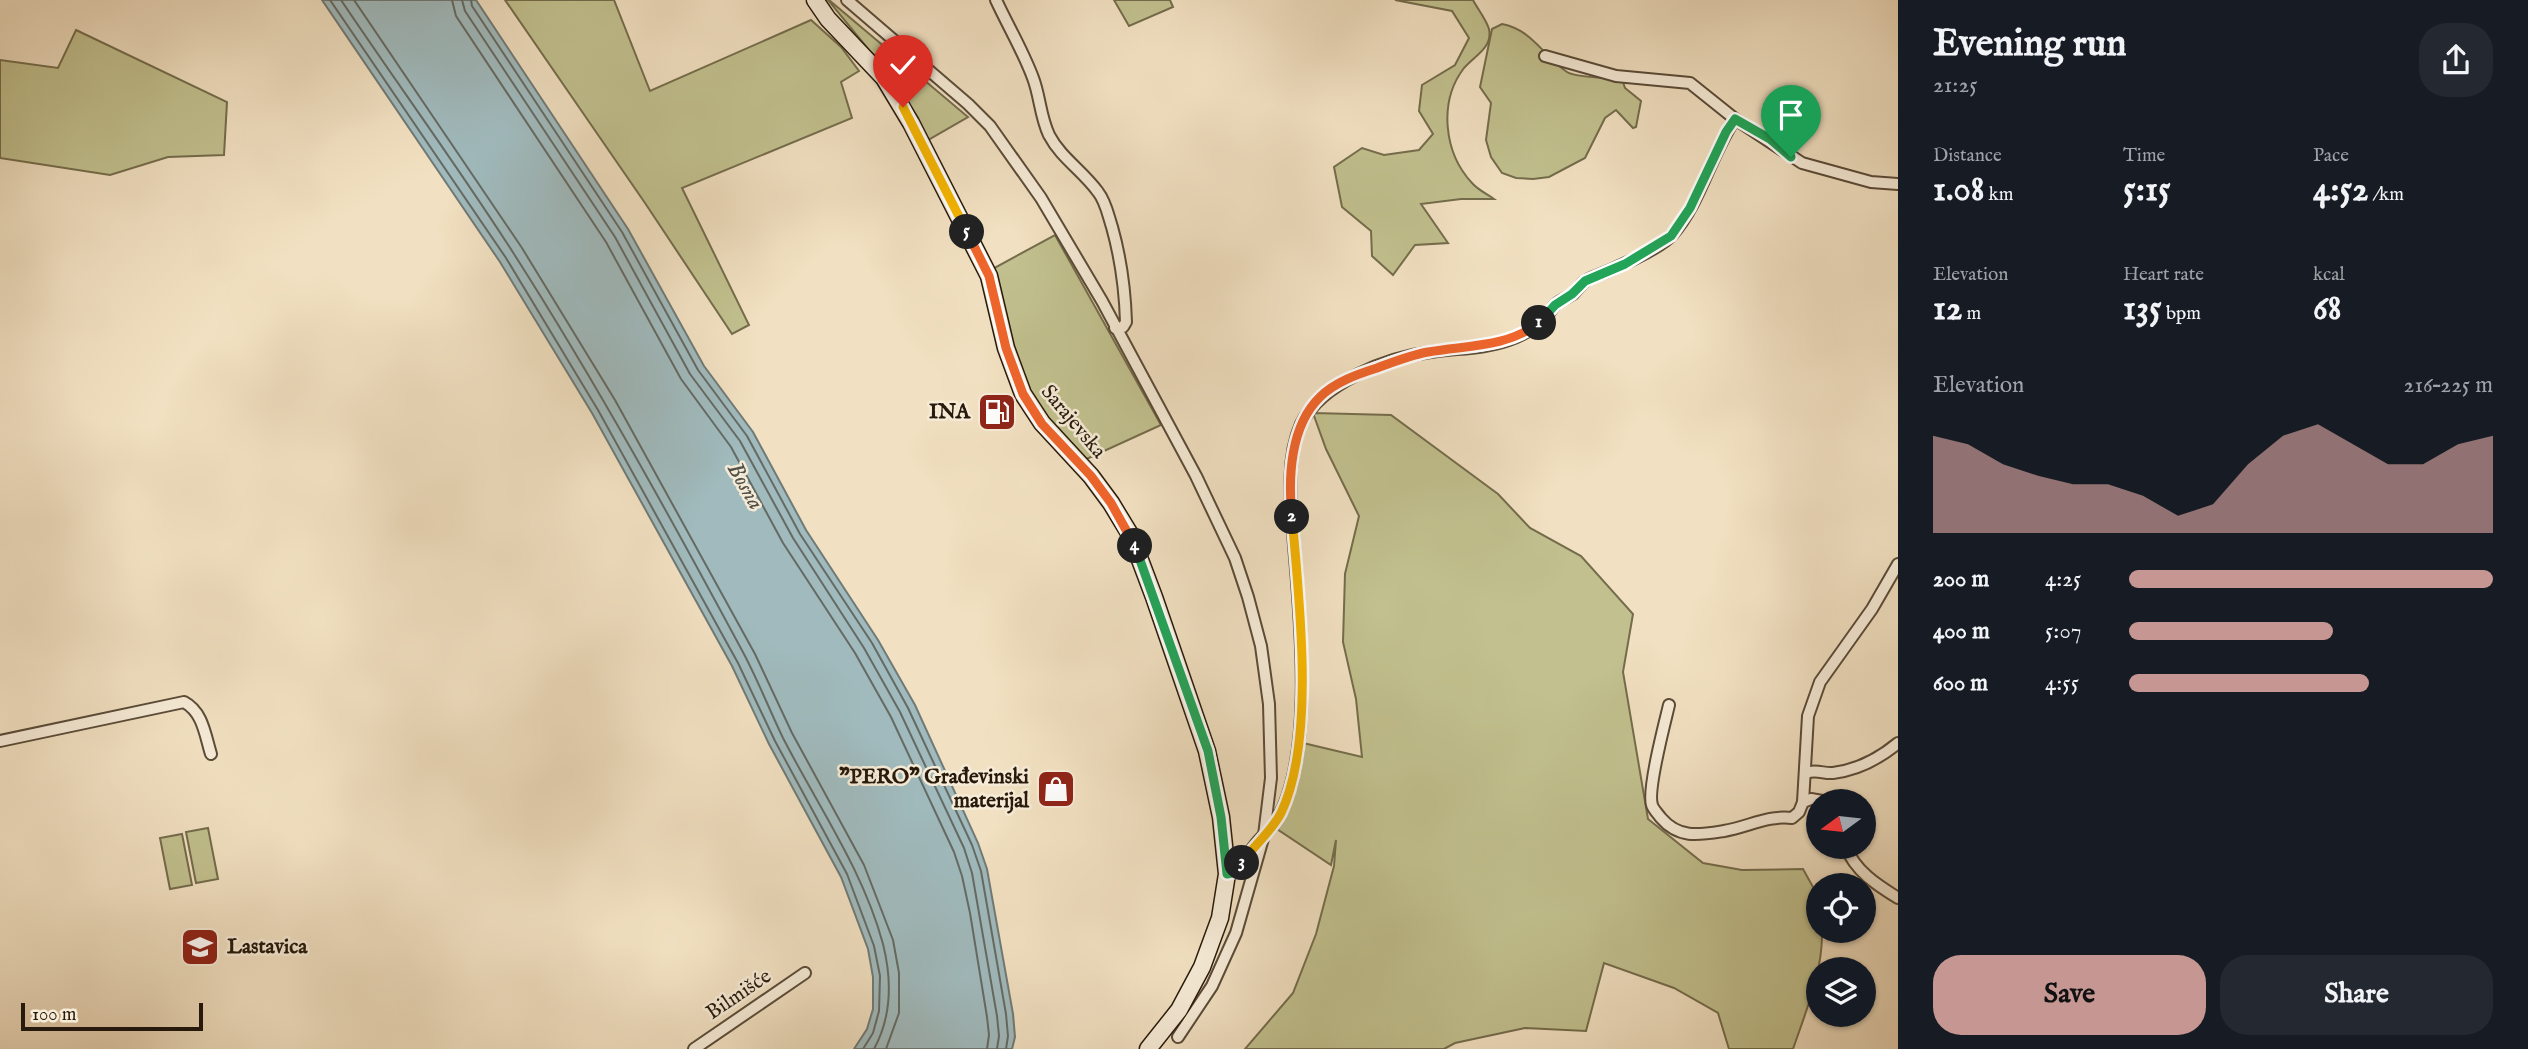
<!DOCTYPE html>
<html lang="en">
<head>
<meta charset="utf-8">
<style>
  :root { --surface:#171b24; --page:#242831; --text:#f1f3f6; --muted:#9ea1a6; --accent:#c59692 }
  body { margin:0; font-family:"IM FELL English",serif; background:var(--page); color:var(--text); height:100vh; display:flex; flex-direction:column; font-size:26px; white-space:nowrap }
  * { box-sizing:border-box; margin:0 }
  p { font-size:23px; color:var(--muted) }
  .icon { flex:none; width:38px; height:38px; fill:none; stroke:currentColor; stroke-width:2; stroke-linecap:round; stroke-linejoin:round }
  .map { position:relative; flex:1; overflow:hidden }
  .drawer { display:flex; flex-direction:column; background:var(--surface); width:630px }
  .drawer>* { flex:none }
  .needle { width:46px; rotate:255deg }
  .controls { position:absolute; left:1806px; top:789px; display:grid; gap:14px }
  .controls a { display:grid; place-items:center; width:70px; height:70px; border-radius:50%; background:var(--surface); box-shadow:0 2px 5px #0004; font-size:35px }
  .scale { position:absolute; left:21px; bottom:18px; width:182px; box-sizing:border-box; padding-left:7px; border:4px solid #27190b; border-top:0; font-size:19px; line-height:24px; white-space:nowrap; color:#27190b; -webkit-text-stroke:5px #f6ebd7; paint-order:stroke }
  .pin { position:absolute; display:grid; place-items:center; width:60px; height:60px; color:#fff; margin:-72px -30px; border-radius:50% 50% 50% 0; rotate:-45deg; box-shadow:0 0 7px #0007 }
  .pin .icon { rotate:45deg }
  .km { position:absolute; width:35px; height:35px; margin:-18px; border-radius:50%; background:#222; color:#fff; font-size:19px; line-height:35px; text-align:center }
  .round { display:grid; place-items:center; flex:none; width:74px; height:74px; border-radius:28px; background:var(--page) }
  .head { display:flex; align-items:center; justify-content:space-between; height:119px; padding:0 35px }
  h1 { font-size:38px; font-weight:800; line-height:52px }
  .metrics { display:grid; grid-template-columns:repeat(3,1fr); gap:10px; height:119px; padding:7px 35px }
  .metrics div { display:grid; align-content:center }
  .metrics b { font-size:35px; font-weight:800 }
  .metrics small { font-size:19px; font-weight:400 }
  .metrics p { font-size:19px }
  .chart { height:196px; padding:14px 35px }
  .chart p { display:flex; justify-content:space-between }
  .chart svg { width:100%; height:126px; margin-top:7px; fill:var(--accent); opacity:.7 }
  .cta { display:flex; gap:14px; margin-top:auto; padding:14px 35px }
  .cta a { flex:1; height:80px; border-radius:28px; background:var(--accent); color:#111; font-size:28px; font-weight:800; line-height:80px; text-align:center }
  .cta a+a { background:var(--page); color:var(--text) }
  ul { padding:0 35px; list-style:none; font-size:23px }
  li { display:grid; grid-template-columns:112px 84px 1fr; align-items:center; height:52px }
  li i { height:18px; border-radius:9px; background:var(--accent) }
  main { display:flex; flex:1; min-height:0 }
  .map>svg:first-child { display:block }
  .green { fill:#c1c08e; stroke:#746c4c; stroke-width:2 }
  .water { fill:#a0babd; stroke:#707a76; stroke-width:2 }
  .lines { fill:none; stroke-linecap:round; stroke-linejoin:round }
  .shore { stroke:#646a64; stroke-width:2 }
  .minor-casing { stroke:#5a4b38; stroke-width:14 }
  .secondary-casing { stroke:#27190b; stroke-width:19 }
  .minor { stroke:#f6ebd7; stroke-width:10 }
  .secondary { stroke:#f6ebd7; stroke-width:16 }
  .split-1-casing { stroke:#fff; stroke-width:14 }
  .split-2-casing { stroke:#fff; stroke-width:14 }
  .split-3-casing { stroke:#fff; stroke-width:14 }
  .split-4-casing { stroke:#fff; stroke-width:14 }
  .split-5-casing { stroke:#fff; stroke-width:14 }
  .split-6-casing { stroke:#fff; stroke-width:14 }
  .split-1 { stroke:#22a559; stroke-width:9 }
  .split-2 { stroke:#f0652b; stroke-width:9 }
  .split-3 { stroke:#f5b400; stroke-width:9 }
  .split-4 { stroke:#22a559; stroke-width:9 }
  .split-5 { stroke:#f0652b; stroke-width:9 }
  .split-6 { stroke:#f5b400; stroke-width:9 }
  .labels { text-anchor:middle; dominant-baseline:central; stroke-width:5; stroke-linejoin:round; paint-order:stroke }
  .poi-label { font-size:21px; font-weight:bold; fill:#27190b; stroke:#f6ebd7; text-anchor:end }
  .street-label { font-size:21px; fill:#27190b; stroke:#f6ebd7 }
  .water-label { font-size:23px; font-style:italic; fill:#515149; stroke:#f6ebd7 }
</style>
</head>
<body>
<main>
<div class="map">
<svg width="1898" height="1049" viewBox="0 0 1898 1049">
  <rect width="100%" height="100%" fill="#f1e0c1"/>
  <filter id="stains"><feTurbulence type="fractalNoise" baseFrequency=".00286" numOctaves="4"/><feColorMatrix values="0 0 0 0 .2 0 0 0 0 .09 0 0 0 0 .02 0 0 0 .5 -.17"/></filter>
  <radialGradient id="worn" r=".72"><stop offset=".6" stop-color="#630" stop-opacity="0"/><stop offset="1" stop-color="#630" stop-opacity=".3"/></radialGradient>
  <!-- green -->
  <g class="green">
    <polygon points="505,0 614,0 650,91 811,20 841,47 859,71 841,82 852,118 682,188 749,325 732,334 645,203"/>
    <polygon points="828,0 829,0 968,117 928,140 902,90"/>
    <polygon points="1114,0 1170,0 1173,7 1129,26"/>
    <path d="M 1395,0 L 1473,0 C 1477,8 1486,19 1489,29 C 1493,48 1474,56 1464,68 C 1438,102 1444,153 1472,183 C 1478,190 1487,194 1494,199 L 1461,199 L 1421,204 L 1448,243 L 1415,245 L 1393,275 L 1372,256 L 1371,231 L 1342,207 L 1334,167 L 1362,148 L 1384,155 L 1419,150 L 1433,134 L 1419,111 L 1422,85 L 1455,65 L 1469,38 L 1452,11 Z"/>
    <path d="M 1502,24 C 1533,30 1543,56 1567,72 C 1576,78 1610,78 1622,79 L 1625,88 L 1641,101 L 1636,127 L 1633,128 L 1616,110 L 1605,118 L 1585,158 L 1549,177 L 1533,179 L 1516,178 L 1502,173 L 1491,157 L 1486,140 L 1491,103 L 1480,87 L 1492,29 Z"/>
    <polygon points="76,30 227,102 224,155 168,157 110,175 0,158 0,60 58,68"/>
    <polygon points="1055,235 1161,425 1080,462 1031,398 987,272"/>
    <path d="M 1313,413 L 1391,415 L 1498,494 L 1530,528 L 1581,556 L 1633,614 L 1623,672 L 1648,819 L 1703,863 L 1742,870 L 1803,869 L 1818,896 L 1818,931 L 1822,931 C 1823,971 1806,1011 1793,1049 L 1729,1049 L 1718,1013 L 1674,988 L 1604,963 L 1586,1031 L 1525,1028 L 1455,1043 L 1444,1049 L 1245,1049 L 1293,993 L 1316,934 L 1334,866 L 1336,840 L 1331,865 L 1277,829 L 1303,743 L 1362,757 L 1356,699 L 1343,642 L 1345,574 L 1359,516 L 1326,449 Z"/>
    <polygon points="208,828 218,879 196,883 186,832"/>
    <polygon points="182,834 192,885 170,889 160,838"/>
  </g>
  <!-- water -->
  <polygon class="water" points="322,0 476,0 628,229 704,366 753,432 806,530 878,640 915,705 978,843 987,869 1013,1014 1015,1037 1012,1049 854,1049 867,1029 873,1009 873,977 868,949 841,877 769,744 732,666 592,413 500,262"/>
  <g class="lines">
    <!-- shore -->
    <g class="shore">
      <polyline points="330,0 506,258 598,410 738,663 775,741 847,874 874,946 880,976 879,1011 873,1033 863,1049"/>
      <path d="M 341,0 C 398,85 459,168 514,254 C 597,384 672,520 745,656 C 759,683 770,711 783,738 C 818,806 863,870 883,944 C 892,980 892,1016 874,1049"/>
      <polyline points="354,0 522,248 615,400 755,654 792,733 864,865 893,940 899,973 899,1013 886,1049"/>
      <polyline points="452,0 456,16 606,242 681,379 731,447 783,543 855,653 891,717 954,852 962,876 970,913 987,1017 989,1035 987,1049"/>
      <polyline points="462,0 465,11 615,237 690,374 740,441 793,538 864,648 900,712 964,848 972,873 997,1016 999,1036 997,1049"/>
      <polyline points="471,0 472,6 622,232 698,370 747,436 800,534 872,643 908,708 972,845 981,871 1006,1014 1008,1036 1006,1049"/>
    </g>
    <defs>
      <g id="minor">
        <polyline points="847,0 968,104 990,126 1041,198 1102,301 1196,476 1235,558 1248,597 1261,646 1269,704 1271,778 1264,835 1236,933 1212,986 1178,1037"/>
        <path d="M 996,0 C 1008,26 1023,51 1033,78 C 1040,96 1040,116 1049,135 C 1061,158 1083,171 1098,192 C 1106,202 1108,215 1112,227 C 1121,259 1125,288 1126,322 L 1123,327 L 1115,328"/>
        <polyline points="1735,119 1802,163 1871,182 1898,184"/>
        <path d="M 1669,705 C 1665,722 1647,790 1652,805 C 1653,809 1658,814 1661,818 C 1679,839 1699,835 1724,831 C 1748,827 1768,815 1792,818 L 1799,812 L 1803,802 L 1808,716 L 1820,682 L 1872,609 L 1898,564"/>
        <path d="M 0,741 L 184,702 C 203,712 205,735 211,754"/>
        <path d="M 1806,773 C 1816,769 1824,774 1833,773 C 1857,770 1880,758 1898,743"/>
        <polyline points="1803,802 1811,799 1828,802"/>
        <path d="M 1846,847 C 1855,871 1877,885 1898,898"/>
        <path d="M 1227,874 C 1242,871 1246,856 1255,845 C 1261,836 1271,830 1276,821 C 1315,757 1300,619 1294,545 C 1291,507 1285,460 1301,424 C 1321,383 1388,357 1431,352 C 1457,348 1484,349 1509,340 C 1522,335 1536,328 1545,318 C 1549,314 1551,309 1555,305 C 1560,300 1567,298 1573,294 C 1577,290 1580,286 1584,282 C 1590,277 1600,275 1608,271 C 1624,264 1661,248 1672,235 C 1700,204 1711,154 1735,119 L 1690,83 L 1616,76 L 1545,56"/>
        <polyline points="694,1049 805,973"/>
      </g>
      <polyline id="secondary" points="815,0 828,19 884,78 911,123 989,276 1006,348 1023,394 1042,423 1091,476 1111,503 1131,536 1154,597 1207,751 1221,817 1227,874 1220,918 1202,967 1179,1010 1148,1049"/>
    </defs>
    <!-- minor casing -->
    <use href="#minor" class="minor-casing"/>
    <!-- secondary casing -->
    <use href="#secondary" class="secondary-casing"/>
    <!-- minor -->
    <use href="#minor" class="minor"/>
    <!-- secondary -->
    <use href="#secondary" class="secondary"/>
  </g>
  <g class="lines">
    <defs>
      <polyline id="split-1" points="1539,323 1555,305 1572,294 1585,281 1625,264 1671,236 1690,208 1726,132 1735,119 1770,139 1791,157"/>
      <path id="split-2" d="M 1292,517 C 1288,478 1290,426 1320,397 C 1335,382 1358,374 1377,368 C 1393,362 1411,355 1428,352 C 1467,345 1506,348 1539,323"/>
      <path id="split-3" d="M 1242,863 C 1254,845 1272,831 1281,813 C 1316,740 1299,598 1292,517"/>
      <polyline id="split-4" points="1135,546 1208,751 1221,817 1227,874 1232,873 1242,863"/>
      <polyline id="split-5" points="967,232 989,276 1006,348 1023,394 1042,424 1091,476 1111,503 1135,546"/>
      <polyline id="split-6" points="903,107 967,232"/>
    </defs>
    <!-- split-1 casing -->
    <use href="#split-1" class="split-1-casing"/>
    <!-- split-2 casing -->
    <use href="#split-2" class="split-2-casing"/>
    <!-- split-3 casing -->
    <use href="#split-3" class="split-3-casing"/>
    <!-- split-4 casing -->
    <use href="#split-4" class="split-4-casing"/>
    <!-- split-5 casing -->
    <use href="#split-5" class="split-5-casing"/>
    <!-- split-6 casing -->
    <use href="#split-6" class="split-6-casing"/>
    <!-- split-1 -->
    <use href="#split-1" class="split-1"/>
    <!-- split-2 -->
    <use href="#split-2" class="split-2"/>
    <!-- split-3 -->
    <use href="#split-3" class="split-3"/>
    <!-- split-4 -->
    <use href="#split-4" class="split-4"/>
    <!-- split-5 -->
    <use href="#split-5" class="split-5"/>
    <!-- split-6 -->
    <use href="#split-6" class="split-6"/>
  </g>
  <!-- icons -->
  <defs>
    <symbol id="fuel-square" viewBox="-11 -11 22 22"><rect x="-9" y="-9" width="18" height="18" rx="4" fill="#8f2418" stroke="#f6ebd7"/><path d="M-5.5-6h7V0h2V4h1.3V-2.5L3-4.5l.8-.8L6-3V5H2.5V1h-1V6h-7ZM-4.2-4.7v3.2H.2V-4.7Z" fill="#fff"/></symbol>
    <symbol id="shop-square" viewBox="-11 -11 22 22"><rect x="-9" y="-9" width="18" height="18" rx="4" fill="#8f2418" stroke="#f6ebd7"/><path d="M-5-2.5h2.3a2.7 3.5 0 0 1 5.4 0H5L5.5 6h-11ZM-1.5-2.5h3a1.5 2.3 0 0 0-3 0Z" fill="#fff"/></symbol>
    <symbol id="school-square" viewBox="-11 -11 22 22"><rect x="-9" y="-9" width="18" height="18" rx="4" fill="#8f2418" stroke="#f6ebd7"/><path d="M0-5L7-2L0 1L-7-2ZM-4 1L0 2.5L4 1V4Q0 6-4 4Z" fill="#fff"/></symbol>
  </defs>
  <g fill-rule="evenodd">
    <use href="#fuel-square" x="975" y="390" width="44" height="44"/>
    <use href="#shop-square" x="1034" y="767" width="44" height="44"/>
    <use href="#school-square" x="178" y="925" width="44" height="44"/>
  </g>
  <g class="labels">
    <!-- poi labels -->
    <g class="poi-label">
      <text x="970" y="412">INA</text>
      <text x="1029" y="777">"PERO" Građevinski<tspan x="1029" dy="24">materijal</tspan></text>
      <text x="227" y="947" text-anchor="start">Lastavica</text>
    </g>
    <!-- street labels -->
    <g class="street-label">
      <text transform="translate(1073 422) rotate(50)">Sarajevska</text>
      <text transform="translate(739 995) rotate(-34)">Bilmišće</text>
    </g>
    <!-- water labels -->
    <g class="water-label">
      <text transform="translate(745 486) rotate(60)">Bosna</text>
    </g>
  </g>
  <rect width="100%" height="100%" filter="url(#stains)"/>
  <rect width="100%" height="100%" fill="url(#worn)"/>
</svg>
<div class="controls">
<a><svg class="needle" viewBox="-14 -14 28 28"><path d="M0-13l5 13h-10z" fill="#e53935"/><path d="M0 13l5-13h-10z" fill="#9ea1a6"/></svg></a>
<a><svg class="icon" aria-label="locate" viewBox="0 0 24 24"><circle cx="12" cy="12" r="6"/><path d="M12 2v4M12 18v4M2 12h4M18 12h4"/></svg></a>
<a><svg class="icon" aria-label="layers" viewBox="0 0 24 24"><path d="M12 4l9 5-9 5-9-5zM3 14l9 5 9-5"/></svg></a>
</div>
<div class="scale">100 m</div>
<div class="pin" style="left:1791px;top:157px;background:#1e9e55"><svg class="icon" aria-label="arrive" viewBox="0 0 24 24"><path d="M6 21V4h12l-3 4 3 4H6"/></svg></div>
<div class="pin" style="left:903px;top:107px;background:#d93025"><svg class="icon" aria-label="check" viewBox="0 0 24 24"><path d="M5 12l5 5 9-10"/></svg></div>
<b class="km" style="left:1539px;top:323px">1</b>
<b class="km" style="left:1292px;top:517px">2</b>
<b class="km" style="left:1242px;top:863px">3</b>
<b class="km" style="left:1135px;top:546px">4</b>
<b class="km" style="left:967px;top:232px">5</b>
</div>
<section class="drawer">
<div class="head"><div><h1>Evening run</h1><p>21:25</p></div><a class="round"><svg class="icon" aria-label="share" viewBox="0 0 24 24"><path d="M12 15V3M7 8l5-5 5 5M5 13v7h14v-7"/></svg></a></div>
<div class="metrics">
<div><p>Distance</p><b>1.08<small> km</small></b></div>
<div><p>Time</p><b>5:15</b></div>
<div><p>Pace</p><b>4:52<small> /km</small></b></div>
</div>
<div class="metrics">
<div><p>Elevation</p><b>12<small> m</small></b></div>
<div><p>Heart rate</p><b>135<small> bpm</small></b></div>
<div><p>kcal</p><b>68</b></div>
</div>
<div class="chart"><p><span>Elevation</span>216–225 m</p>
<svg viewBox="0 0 160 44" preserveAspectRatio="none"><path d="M0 44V10L10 13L20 20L30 24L40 27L50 27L60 31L70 38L80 34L90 20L100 10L110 6L120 13L130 20L140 20L150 13L160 10V44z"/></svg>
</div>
<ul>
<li><b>200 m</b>4:25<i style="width:100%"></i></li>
<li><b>400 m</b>5:07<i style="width:56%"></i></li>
<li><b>600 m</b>4:55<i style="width:66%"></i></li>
</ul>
<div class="cta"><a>Save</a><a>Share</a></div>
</section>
</main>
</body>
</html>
